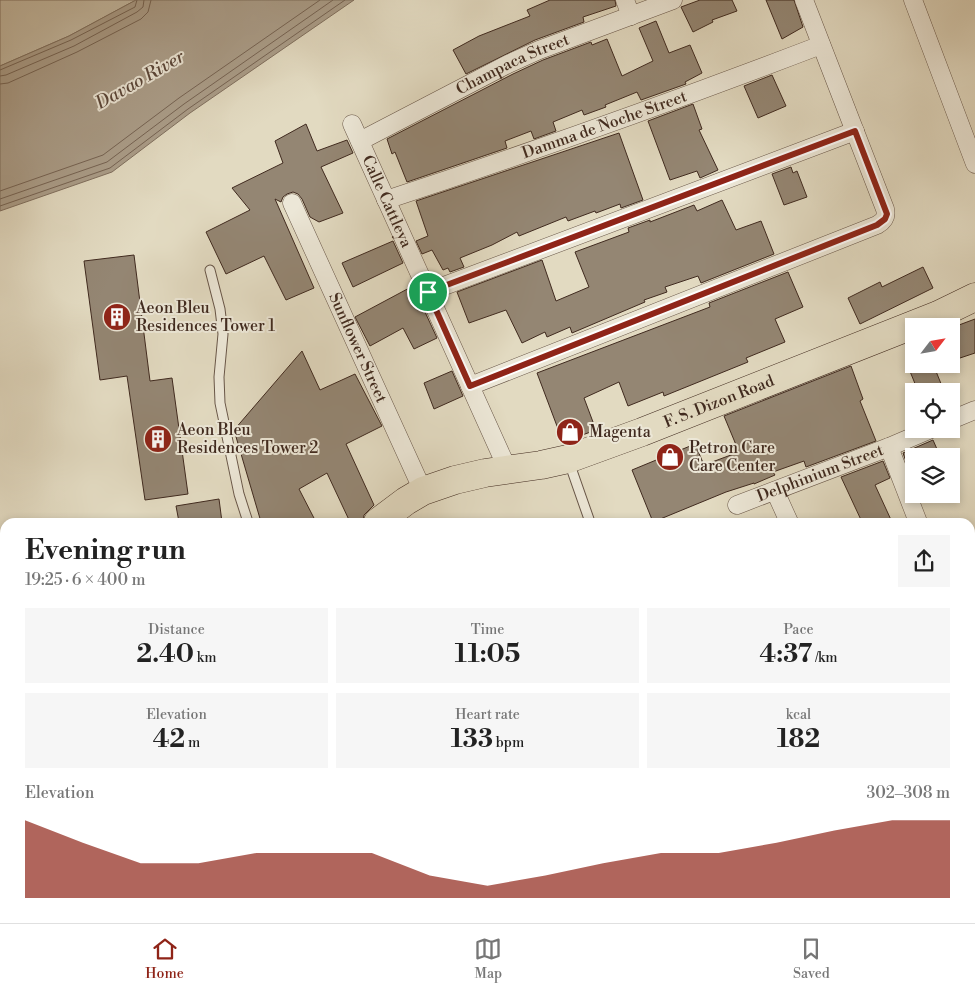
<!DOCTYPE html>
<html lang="en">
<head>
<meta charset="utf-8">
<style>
  :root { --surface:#fff; --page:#f6f6f6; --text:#222; --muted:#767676; --line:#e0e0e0; --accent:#8f2418 }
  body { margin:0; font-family:"Libre Bodoni",serif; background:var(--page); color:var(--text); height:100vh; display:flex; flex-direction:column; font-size:19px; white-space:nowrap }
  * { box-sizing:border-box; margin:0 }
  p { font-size:16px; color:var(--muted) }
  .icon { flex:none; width:28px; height:28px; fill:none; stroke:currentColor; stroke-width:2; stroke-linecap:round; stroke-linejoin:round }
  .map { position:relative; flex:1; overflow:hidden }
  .side { position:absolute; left:0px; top:518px; width:975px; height:406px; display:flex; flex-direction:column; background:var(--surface); border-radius:15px 15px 0 0; box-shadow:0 2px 8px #0003 }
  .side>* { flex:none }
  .needle { width:32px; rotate:59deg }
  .tools { position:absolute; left:905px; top:318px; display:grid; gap:10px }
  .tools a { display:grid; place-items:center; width:55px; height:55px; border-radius:0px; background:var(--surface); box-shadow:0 2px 8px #0003; font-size:25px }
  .pin { position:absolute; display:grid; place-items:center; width:42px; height:42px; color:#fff; margin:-21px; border:2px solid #fff; border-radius:50%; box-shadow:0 1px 5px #0007 }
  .round { display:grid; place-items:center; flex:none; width:52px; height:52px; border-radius:0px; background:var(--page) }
  .head { display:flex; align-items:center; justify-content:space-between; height:85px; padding:0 25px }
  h1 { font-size:28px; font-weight:700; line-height:38px }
  .figures { display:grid; grid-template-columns:repeat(3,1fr); gap:8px; height:85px; padding:5px 25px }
  .figures div { display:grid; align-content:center; border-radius:0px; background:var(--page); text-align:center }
  .figures b { font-size:25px; font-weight:700 }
  .figures small { font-size:14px; font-weight:400 }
  .figures p { font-size:14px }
  .chart { height:140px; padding:10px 25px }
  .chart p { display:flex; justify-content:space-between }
  .chart svg { width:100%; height:90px; margin-top:5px; fill:var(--accent); opacity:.7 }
  .tab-bar { display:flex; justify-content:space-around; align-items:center; height:70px; border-top:1px solid var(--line); background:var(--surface); font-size:14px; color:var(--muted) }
  .tab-bar a { display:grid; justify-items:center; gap:2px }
  .tab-bar .active { color:var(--accent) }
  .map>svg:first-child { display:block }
  .green { fill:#c6bca5; stroke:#837362 }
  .water { fill:#ab9e8a; stroke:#80705f }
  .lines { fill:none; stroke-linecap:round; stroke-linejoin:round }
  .shore { stroke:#766454; stroke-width:1 }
  .building { fill:#948673; stroke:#402a1f }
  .lane-casing { stroke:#685648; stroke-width:11 }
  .street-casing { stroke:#685648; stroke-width:19 }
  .primary-casing { stroke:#402a1f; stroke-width:29 }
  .lane { stroke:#ece7d7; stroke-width:9 }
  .street { stroke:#ece7d7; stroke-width:18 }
  .primary { stroke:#e2dac1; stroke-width:28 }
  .route-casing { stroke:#fff; stroke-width:10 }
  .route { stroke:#8f2418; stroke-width:6 }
  .labels { text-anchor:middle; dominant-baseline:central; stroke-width:4; stroke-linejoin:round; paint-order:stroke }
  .street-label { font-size:16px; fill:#402a1f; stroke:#ece7d7 }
  .poi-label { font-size:16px; fill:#402a1f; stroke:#ece7d7; text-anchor:start }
  .water-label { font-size:18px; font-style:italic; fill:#5b473a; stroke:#ece7d7 }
</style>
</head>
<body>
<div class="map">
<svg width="975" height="923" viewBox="0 0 975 923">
  <rect width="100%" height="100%" fill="#e2dac1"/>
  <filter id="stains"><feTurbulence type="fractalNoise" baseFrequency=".004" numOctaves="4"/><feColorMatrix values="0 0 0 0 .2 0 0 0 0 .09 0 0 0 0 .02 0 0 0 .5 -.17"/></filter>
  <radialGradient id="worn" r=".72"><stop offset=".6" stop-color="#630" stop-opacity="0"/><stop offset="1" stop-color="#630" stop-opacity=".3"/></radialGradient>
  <!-- green -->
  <polygon class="green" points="0,0 136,0 69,36 0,66"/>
  <!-- water -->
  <polygon class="water" points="136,0 354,0 190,113 112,172 0,211 0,66 69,36"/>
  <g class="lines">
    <!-- shore -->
    <g class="shore">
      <polyline points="0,70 71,40 135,7 137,0"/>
      <polyline points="0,76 6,75 74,46 137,12 143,7 144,0"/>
      <polyline points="0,84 8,83 77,52 141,19 148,12 151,0"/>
      <polyline points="0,191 103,155 179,98 320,0"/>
      <polyline points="0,199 107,162 184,104 333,0"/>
      <polyline points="0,206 110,168 188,109 345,0"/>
    </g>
  </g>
  <!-- building -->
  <g class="building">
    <polygon points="550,0 615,0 616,6 583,17 584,22 535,40 466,74 453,50 479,36 530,16 527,10"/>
    <polygon points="700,0 732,0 737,11 712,20 713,22 693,32 681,7"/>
    <polygon points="766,0 794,0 803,27 782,39"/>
    <polygon points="656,21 669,53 690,45 702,73 685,82 686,84 641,100 637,92 605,105 606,107 584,115 582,110 553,122 556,131 534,139 531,131 505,141 507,148 407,182 395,152 392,154 387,139 513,74 543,60 591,42 592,45 607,39 622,76 653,61 639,28"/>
    <polygon points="772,75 786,106 758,118 744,86"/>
    <polygon points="693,104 702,129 699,130 718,170 700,178 697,171 670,180 648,121"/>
    <polygon points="306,124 317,151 347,140 353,153 321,167 343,213 319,222 310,217 302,199 298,194 293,192 287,194 283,197 281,202 275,199 314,288 286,300 264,256 226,274 206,232 250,210 232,188 283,163 275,141"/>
    <polygon points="619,133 643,200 621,208 620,204 596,213 595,211 568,221 566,217 519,236 517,232 492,245 460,258 464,267 450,272 448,268 443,270 432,250 422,254 416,241 428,236 416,201"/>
    <polygon points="791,167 793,173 797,171 807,197 784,205 772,174"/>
    <polygon points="722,200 736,230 761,221 774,254 701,283 698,276 665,287 667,292 644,300 645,302 572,333 570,327 547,337 545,332 522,343 506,310 469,323 457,292 542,260 556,301 589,287 575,252 629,232 628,228 650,220 650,222 694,205 697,211"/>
    <polygon points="393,241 403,263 353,287 342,263"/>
    <polygon points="134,255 150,381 172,378 188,494 145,500 127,376 100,380 84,261"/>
    <polygon points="923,267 933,288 860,324 848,298 880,282 882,287"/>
    <polygon points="788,272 803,307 775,319 785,342 746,358 748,362 664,396 663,392 628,406 619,382 584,398 596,430 563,442 537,373 710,307 709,303"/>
    <polygon points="413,286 437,338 414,349 403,328 370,346 355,317"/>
    <polygon points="975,319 975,353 951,361 951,328"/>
    <polygon points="302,351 320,390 355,374 382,426 346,444 374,505 364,515 363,522 350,522 327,473 299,489 316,522 261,522 234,430"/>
    <polygon points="907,364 933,364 944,391 918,391"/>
    <polygon points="851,366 863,399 860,401 876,441 806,467 804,461 773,472 775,475 754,484 754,483 726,492 653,522 632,470 695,444 704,465 739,452 724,416"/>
    <polygon points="452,371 463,396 434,409 424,383"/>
    <polygon points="933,440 940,456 914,456 914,468 909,470 903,453"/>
    <polygon points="883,461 890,478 875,485 892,522 862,522 841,477"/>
    <polygon points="219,499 222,522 179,522 176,506"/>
  </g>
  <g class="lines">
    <defs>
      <g id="lane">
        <polyline points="210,270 220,309 223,334 219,377 220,403 239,494 248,522"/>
        <polyline points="569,462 590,522"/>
      </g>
      <g id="street">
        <polyline points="625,0 631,16"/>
        <polyline points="913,0 975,164"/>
        <path id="s1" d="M 352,124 L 508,470"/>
        <path id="s2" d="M 360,141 L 508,64 L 539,50 L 673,0"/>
        <path id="s3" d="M 386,200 C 532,152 677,100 821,45"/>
        <path id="s4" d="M 292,203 L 423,491"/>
        <polyline points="428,292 855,131"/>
        <path d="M 470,386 L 877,225 C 884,221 887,217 885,209 L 804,0"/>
        <polyline points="951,420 975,410"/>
        <polyline points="889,447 918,522"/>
        <polyline points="775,491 789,522"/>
        <path id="s5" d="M 737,505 L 889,447 L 931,429"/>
        <polyline points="0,556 5,574"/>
        <polyline points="0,661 5,658"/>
        <polyline points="970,746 975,748"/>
        <polyline points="970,870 975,872"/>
        <polyline points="34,919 36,923"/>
        <polyline points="166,919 168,923"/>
        <polyline points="295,923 304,919"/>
        <polyline points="581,923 590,919"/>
        <polyline points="910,923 911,919"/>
      </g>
      <g id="primary">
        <path id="s6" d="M 378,522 L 406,501 L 423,491 L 455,480 L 485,473 L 541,465 L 568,459 L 642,432 L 938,315 L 975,297"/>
        <polyline points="0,875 5,872"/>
      </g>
    </defs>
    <!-- lane casing -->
    <use href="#lane" class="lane-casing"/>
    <!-- street casing -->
    <use href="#street" class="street-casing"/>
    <!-- primary casing -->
    <use href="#primary" class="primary-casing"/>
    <!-- lane -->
    <use href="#lane" class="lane"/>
    <!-- street -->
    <use href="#street" class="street"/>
    <!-- primary -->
    <use href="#primary" class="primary"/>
  </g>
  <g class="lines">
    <defs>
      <polygon id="route" points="855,131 887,214 885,219 877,225 470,386 428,292"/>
    </defs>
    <!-- route casing -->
    <use href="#route" class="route-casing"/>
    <!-- route -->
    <use href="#route" class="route"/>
  </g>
  <!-- icons -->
  <defs>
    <symbol id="building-disc" viewBox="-11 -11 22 22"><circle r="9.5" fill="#8f2418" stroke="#ece7d7"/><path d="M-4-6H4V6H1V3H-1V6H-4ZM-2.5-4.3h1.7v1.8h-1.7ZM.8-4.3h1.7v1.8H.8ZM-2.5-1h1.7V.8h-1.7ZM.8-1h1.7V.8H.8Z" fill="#fff"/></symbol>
    <symbol id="shop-disc" viewBox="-11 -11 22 22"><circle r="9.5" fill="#8f2418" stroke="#ece7d7"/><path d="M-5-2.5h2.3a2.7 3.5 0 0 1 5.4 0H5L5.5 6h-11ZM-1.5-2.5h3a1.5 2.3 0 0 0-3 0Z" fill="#fff"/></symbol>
  </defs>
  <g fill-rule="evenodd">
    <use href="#building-disc" x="101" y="301" width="32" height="32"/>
    <use href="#shop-disc" x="554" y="416" width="32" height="32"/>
    <use href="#building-disc" x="142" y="423" width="32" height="32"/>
    <use href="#shop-disc" x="654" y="441" width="32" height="32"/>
  </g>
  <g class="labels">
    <!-- street labels -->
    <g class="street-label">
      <text stroke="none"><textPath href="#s2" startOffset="171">Champaca Street</textPath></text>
      <text stroke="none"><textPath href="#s3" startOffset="231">Damma de Noche Street</textPath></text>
      <text stroke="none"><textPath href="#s1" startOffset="85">Calle Cattleya</textPath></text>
      <text stroke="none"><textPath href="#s4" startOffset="159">Sunflower Street</textPath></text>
      <text stroke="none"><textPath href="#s6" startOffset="365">F. S. Dizon Road</textPath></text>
      <text stroke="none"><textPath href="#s5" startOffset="89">Delphinium Street</textPath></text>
    </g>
    <!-- poi labels -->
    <g class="poi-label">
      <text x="136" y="308">Aeon Bleu<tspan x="136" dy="18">Residences Tower 1</tspan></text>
      <text x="177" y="430">Aeon Bleu<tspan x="177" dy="18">Residences Tower 2</tspan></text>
      <text x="589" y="432">Magenta</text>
      <text x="689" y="448">Petron Care<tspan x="689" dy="18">Care Center</tspan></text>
    </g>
    <!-- water labels -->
    <g class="water-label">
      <text transform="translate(140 80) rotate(-30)">Davao River</text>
    </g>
  </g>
  <rect width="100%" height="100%" filter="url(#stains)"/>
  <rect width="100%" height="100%" fill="url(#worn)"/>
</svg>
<div class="tools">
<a><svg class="needle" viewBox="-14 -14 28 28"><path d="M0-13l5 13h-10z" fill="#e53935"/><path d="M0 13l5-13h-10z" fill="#767676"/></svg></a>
<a><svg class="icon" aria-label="locate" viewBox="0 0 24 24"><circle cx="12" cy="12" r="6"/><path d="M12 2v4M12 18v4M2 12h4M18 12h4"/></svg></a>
<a><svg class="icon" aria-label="layers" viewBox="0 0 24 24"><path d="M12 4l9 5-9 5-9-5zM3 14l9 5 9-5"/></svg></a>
</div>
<div class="pin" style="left:428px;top:292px;background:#1e9e55"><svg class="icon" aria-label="arrive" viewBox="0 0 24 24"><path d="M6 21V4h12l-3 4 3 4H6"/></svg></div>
<section class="side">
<div class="head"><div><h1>Evening run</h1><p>19:25 · 6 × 400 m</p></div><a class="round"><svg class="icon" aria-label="share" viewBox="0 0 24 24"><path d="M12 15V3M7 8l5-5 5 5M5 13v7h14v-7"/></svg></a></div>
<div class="figures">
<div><p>Distance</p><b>2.40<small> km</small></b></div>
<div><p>Time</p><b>11:05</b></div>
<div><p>Pace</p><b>4:37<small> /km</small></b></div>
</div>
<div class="figures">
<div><p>Elevation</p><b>42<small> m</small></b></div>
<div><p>Heart rate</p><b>133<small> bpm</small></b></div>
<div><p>kcal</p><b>182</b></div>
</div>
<div class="chart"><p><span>Elevation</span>302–308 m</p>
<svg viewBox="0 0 160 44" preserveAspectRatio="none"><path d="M0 44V6L10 17L20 27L30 27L40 22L50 22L60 22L70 33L80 38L90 33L100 27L110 22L120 22L130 17L140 11L150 6L160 6V44z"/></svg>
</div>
</section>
</div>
<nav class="tab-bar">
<a class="active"><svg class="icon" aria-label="home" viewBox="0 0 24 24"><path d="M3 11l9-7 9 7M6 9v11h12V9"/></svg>Home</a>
<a><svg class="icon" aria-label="map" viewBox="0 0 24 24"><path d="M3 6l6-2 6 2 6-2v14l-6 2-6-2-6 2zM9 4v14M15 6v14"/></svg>Map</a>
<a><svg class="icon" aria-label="saved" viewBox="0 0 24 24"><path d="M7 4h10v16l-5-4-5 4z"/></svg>Saved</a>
</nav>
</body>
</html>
